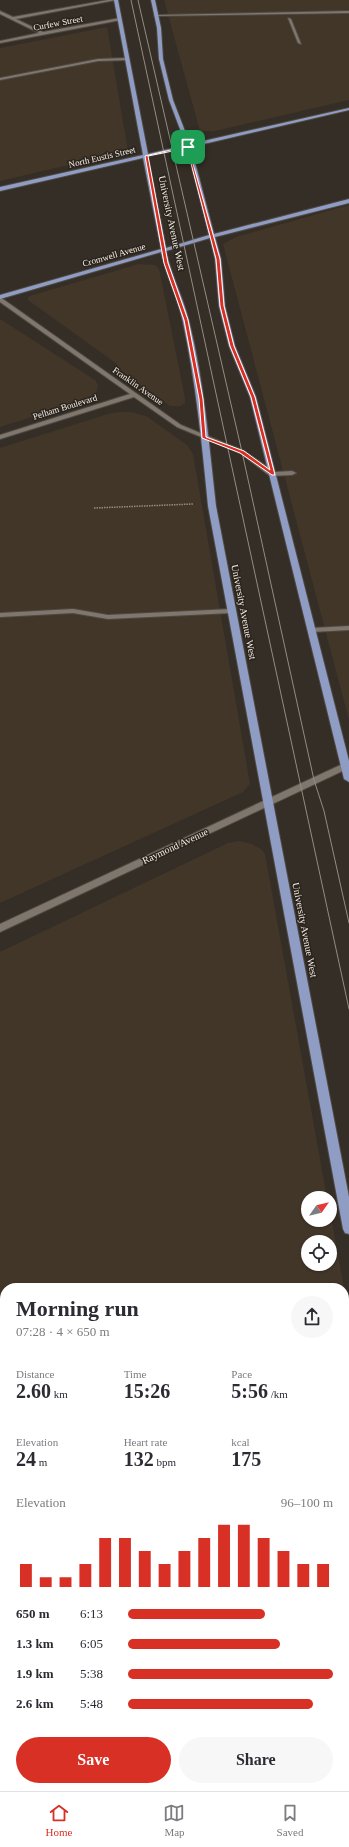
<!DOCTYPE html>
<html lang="en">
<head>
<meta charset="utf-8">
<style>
  :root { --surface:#fff; --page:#f7f7f7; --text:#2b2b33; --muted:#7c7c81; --line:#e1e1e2; --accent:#d93025 }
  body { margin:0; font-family:"Times New Roman",serif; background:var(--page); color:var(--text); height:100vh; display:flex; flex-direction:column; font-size:15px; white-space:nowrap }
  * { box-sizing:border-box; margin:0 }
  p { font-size:13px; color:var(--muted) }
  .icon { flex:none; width:22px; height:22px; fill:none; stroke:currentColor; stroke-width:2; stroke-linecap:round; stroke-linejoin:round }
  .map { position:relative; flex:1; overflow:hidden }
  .drawer { position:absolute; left:0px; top:1283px; width:349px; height:508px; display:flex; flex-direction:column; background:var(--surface); border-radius:16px 16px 0 0; box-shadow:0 1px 3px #0004 }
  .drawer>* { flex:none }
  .needle { width:26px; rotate:56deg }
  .controls { position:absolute; left:301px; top:1191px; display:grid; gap:8px }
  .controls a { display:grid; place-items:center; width:36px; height:36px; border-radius:50%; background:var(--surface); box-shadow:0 1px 3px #0004; font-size:20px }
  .pin { position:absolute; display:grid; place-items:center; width:34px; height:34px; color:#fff; margin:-17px; border-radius:8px; box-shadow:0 2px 6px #0006 }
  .round { display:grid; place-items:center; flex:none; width:42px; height:42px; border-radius:21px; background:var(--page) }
  .overview { display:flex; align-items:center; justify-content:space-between; height:68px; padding:0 16px }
  h1 { font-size:22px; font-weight:800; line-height:30px }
  .figures { display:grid; grid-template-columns:repeat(3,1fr); gap:6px; height:68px; padding:4px 16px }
  .figures div { display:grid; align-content:center }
  .figures b { font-size:20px; font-weight:800 }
  .figures small { font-size:11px; font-weight:400 }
  .figures p { font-size:11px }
  .chart { height:112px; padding:8px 16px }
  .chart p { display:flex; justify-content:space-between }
  .chart svg { width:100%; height:72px; margin-top:4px; stroke:var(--accent); stroke-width:6 }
  .cta { display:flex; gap:8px; margin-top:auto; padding:8px 16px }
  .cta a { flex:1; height:46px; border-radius:24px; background:var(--accent); color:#fff; font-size:16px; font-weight:800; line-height:46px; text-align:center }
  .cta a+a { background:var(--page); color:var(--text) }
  ul { padding:0 16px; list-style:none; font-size:13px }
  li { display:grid; grid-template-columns:64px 48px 1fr; align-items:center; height:30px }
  li i { height:10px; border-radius:5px; background:var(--accent) }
  .tabs { display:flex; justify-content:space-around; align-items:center; height:56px; border-top:1px solid var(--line); background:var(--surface); font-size:11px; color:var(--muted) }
  .tabs a { display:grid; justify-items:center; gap:2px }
  .tabs .current { color:var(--accent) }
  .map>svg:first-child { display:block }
  .built { fill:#423629; fill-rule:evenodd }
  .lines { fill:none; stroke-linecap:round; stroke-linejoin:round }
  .minor-casing { stroke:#504943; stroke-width:2 }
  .major-casing { stroke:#504943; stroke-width:2 }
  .path { stroke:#938d87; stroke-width:1.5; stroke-dasharray:1.5 1; stroke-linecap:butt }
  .minor { fill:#7f776d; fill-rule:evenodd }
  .major { fill:#8f9dc4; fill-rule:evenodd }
  .tram { stroke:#928c85; stroke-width:1 }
  .route { fill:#d93025; stroke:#fff; fill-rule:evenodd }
  .labels { text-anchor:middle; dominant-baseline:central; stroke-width:3; stroke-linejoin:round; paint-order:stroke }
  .far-street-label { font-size:9px; fill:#f1ece7; stroke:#2b241c }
  .street-label { font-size:10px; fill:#f1ece7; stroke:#2b241c }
</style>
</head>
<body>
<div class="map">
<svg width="349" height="1791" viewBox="0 0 349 1791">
  <rect width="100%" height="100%" fill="#352e26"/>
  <!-- built -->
  <g class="built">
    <polygon points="164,0 349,0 349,100 215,131 200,131"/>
    <polygon points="107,27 128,151 0,181 0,48"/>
    <polygon points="349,205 349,720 223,244 236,237"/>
    <polygon points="139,264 155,265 159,269 185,398 185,403 181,406 170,406 119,370 117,364 28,300 28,297 33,295"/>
    <polygon points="0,319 95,380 98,385 96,394 79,402 0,427"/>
    <polygon points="119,412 131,412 146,416 187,445 193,454 250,784 243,792 0,903 0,448 108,414"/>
    <path d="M 239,841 L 252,844 L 261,849 L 265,854 L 327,1198 L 308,1198 L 308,1220 L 330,1220 L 330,1212 L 344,1288 L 5,1288 L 5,1786 L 344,1786 L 344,1289 L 349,1316 L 349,1791 L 0,1791 L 0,952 L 228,843 ZM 308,1242 L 330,1242 L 330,1264 L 308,1264 Z"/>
  </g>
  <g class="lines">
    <defs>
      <g id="minor">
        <polygon points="108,0 116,0 16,19 43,32 120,18 121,20 0,43 0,41 39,33 0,14 0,11 13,17"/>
        <polygon points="349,11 349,13 154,16 156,15"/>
        <polygon points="288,18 291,19 301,44 298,43"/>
        <polygon points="127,58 129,60 98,61 0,80 0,78 98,59"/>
        <polygon points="0,297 181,425 244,451 275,472 292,471 296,473 292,475 270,476 240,453 177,427 134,397 0,439 0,435 130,394 0,302"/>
        <polygon points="73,609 108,615 231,609 235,611 231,613 108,619 73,613 0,617 0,613"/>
        <polygon points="349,626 349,630 312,632 308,630 312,628"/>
        <polygon points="349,761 349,768 0,932 0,924"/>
      </g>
      <path id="major" d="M 114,0 L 118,0 L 148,154 L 186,145 L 169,100 L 159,59 L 157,28 L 151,0 L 155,0 L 161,28 L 163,59 L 173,100 L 190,144 L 349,108 L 349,110 L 191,147 L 214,234 L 349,199 L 349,203 L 215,237 L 221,259 L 225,306 L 235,346 L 256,397 L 349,761 L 349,782 L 344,779 L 250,397 L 229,346 L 219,306 L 215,259 L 210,238 L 166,251 C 171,275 183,297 189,321 C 204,381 209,444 216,506 L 349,1197 L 349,1234 L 345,1233 L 343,1229 L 208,506 C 202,444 196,383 183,322 C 178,298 166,276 161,252 L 0,299 L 0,295 L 161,249 L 143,158 L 0,191 L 0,187 L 143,155 ZM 187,148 L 209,235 L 166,248 L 148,156 Z"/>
    </defs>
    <!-- minor casing -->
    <use href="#minor" class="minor-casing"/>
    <!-- major casing -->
    <use href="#major" class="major-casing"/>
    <!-- path -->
    <polyline class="path" points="94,508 193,504"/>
    <!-- minor -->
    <use href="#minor" class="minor"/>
    <!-- major -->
    <use href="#major" class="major"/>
    <!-- tram -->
    <g class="tram">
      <polyline points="131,0 349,1009"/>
      <polyline points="138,0 242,452 314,780 324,811 349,923"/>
    </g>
  </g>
  <!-- route -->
  <path class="route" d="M 188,146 L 220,259 L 224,306 L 234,346 L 255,397 L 275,475 L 272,475 L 240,453 L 202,438 L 199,399 L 184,320 L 164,263 L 145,156 ZM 187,148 L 216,259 L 220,306 L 230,346 L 251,397 L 270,470 L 244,451 L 206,437 L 203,399 L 188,320 L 168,263 L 148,156 Z"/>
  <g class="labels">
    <!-- far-street labels -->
    <g class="far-street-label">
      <text transform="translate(58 23) rotate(-11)">Curfew Street</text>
      <text transform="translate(102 157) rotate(-13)">North Eustis Street</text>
      <text transform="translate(114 255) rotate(-16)">Cromwell Avenue</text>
      <text transform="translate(138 386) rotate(35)">Franklin Avenue</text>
      <text transform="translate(65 407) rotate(-17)">Pelham Boulevard</text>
    </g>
    <!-- street labels -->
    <g class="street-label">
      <text transform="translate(172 223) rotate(78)">University Avenue West</text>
      <text transform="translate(244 612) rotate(79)">University Avenue West</text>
      <text transform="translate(175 846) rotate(-25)">Raymond Avenue</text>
      <text transform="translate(305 930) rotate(79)">University Avenue West</text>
    </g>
  </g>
</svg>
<div class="controls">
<a><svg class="needle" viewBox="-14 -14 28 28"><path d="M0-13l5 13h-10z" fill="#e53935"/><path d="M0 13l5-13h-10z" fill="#7c7c81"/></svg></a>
<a><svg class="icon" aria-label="locate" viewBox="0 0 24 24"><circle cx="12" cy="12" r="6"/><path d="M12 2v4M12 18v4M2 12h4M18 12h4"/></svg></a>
</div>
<div class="pin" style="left:188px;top:147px;background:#1e9e55"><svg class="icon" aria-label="arrive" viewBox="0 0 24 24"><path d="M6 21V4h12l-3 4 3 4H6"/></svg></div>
<section class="drawer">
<div class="overview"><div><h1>Morning run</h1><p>07:28 · 4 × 650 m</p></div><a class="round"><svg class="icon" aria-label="share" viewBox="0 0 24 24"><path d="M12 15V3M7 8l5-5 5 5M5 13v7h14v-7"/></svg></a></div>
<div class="figures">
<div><p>Distance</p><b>2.60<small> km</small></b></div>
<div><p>Time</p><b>15:26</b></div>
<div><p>Pace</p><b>5:56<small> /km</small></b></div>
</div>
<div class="figures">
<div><p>Elevation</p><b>24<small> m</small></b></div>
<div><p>Heart rate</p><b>132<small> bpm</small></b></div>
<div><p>kcal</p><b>175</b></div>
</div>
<div class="chart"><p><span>Elevation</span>96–100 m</p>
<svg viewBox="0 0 160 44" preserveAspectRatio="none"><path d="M5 44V30M15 44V38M25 44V38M35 44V30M45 44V14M55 44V14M65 44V22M75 44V30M85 44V22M95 44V14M105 44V6M115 44V6M125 44V14M135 44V22M145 44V30M155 44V30"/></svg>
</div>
<ul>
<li><b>650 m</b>6:13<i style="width:67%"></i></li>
<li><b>1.3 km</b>6:05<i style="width:74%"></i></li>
<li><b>1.9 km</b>5:38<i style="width:100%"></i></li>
<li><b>2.6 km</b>5:48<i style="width:90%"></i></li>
</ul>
<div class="cta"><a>Save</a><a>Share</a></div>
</section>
</div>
<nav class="tabs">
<a class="current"><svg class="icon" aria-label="home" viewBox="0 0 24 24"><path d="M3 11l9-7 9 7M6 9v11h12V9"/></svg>Home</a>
<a><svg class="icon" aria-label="map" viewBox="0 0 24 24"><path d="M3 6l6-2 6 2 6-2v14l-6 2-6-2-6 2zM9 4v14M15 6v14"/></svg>Map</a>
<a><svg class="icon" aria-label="saved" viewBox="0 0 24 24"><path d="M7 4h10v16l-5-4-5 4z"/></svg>Saved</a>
</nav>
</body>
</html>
